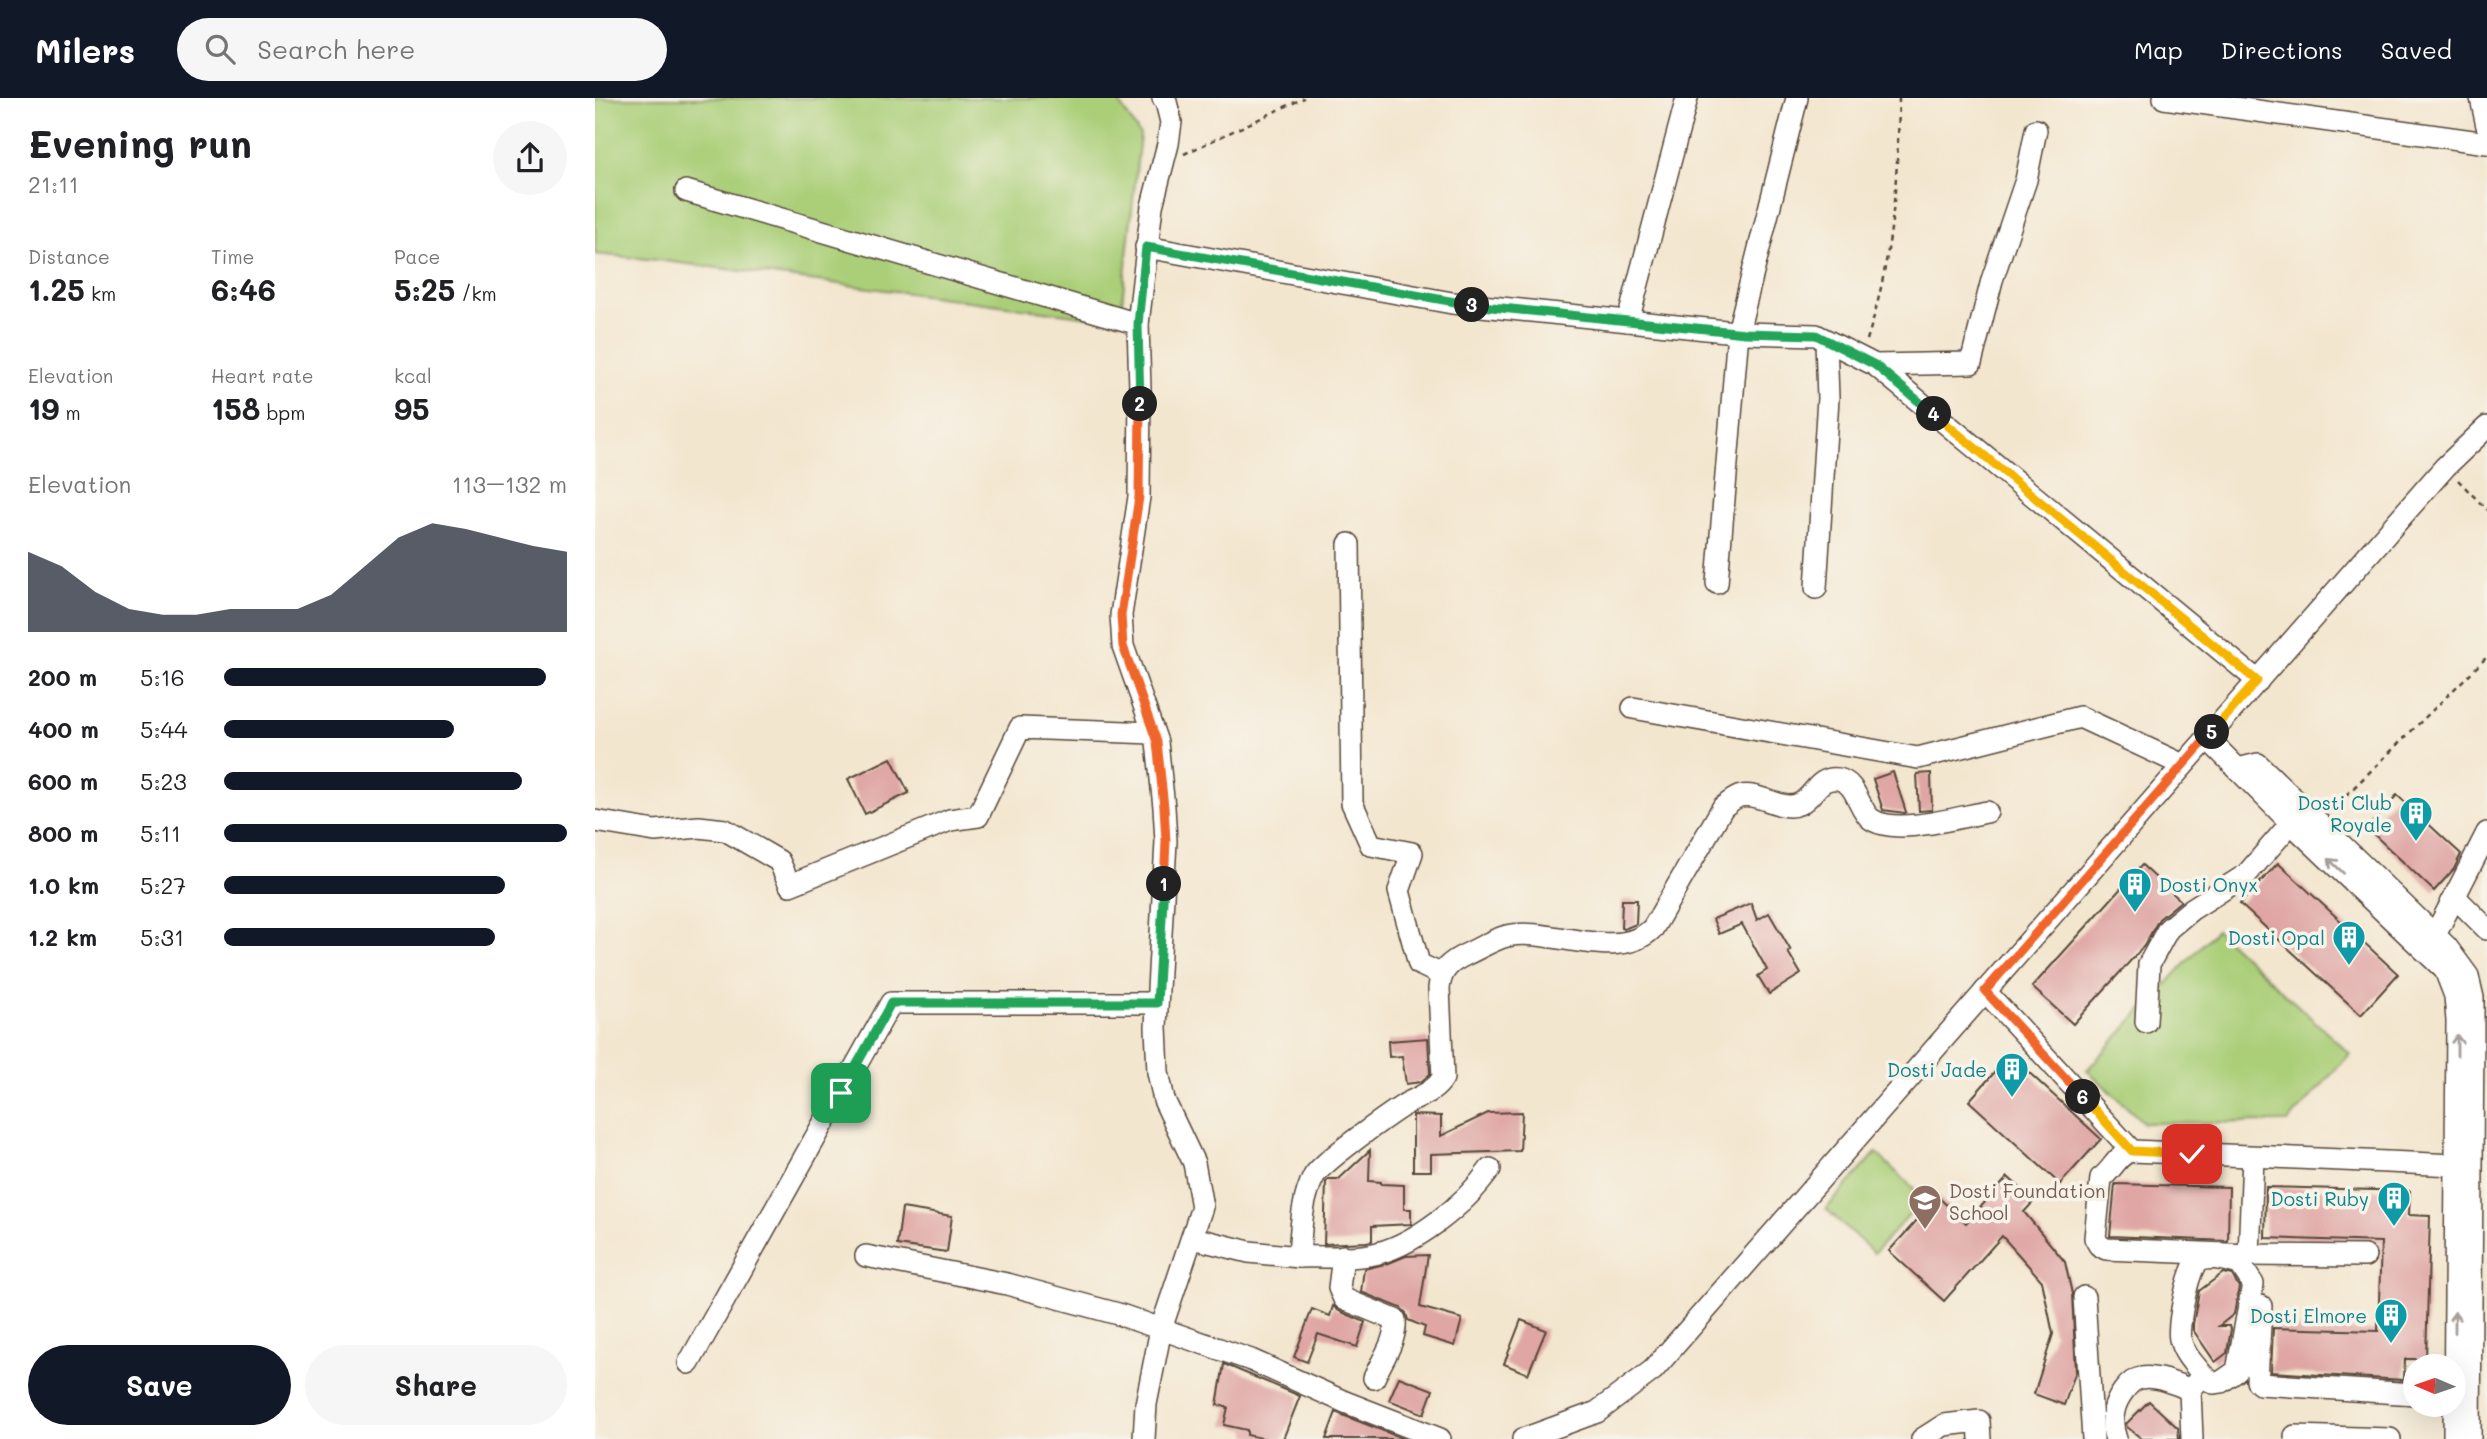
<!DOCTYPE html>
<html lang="en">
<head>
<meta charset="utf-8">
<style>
  :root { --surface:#fff; --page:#f6f6f6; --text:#202124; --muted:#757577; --accent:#111827 }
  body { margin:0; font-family:Mali,sans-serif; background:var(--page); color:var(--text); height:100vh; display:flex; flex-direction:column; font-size:26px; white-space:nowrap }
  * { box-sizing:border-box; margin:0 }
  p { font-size:23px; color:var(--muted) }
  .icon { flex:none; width:38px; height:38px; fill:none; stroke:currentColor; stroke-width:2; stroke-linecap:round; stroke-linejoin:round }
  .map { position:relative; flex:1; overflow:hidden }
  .drawer { display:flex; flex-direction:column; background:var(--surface); width:595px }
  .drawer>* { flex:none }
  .needle { width:46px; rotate:272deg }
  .fabs { position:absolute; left:1808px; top:1256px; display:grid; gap:14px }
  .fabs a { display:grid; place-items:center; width:63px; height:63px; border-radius:50%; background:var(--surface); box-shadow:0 7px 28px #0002; font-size:35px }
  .pin { position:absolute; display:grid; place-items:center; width:60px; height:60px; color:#fff; margin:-30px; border-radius:14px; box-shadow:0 4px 10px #0006 }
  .km { position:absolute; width:35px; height:35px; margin:-18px; border-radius:50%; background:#222; color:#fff; font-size:19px; line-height:35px; text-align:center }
  .round { display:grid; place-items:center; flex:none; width:74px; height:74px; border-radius:37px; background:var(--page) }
  .summary { display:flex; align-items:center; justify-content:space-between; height:119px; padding:0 28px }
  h1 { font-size:38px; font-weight:800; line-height:52px }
  .figures { display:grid; grid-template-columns:repeat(3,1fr); gap:10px; height:119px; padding:7px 28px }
  .figures div { display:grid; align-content:center }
  .figures b { font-size:30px; font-weight:800 }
  .figures small { font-size:19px; font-weight:400 }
  .figures p { font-size:19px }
  .chart { height:196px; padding:14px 28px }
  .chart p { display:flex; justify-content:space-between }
  .chart svg { width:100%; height:126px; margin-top:7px; fill:var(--accent); opacity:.7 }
  .action { display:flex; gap:14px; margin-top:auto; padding:14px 28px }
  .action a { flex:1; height:80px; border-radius:42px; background:var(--accent); color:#fff; font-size:28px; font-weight:800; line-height:80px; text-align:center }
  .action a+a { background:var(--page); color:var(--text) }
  ul { padding:0 28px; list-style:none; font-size:23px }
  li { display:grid; grid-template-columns:112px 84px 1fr; align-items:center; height:52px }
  li i { height:18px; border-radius:9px; background:var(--accent) }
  header { display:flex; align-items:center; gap:42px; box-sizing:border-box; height:98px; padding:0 35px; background:var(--accent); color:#fff }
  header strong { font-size:33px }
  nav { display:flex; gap:38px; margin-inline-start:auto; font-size:24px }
  .search { width:490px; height:63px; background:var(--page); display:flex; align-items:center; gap:18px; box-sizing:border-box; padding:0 24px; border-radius:38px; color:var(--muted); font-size:26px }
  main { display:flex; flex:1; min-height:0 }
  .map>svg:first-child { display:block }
  .green { fill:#abcf79; stroke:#737c4c; stroke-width:2 }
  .building { fill:#dfa6a4 }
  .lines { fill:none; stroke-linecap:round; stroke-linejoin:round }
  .minor-casing { stroke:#574639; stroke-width:24 }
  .path { stroke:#574639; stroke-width:2.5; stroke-dasharray:5 5; stroke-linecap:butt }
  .minor { stroke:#fff; stroke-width:21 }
  .oneway { stroke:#a79f9a }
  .split-1-casing { stroke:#fff; stroke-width:14 }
  .split-2-casing { stroke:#fff; stroke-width:14 }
  .split-3-casing { stroke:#fff; stroke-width:14 }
  .split-4-casing { stroke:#fff; stroke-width:14 }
  .split-5-casing { stroke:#fff; stroke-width:14 }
  .split-6-casing { stroke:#fff; stroke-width:14 }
  .split-7-casing { stroke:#fff; stroke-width:14 }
  .split-1 { stroke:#22a559; stroke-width:9 }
  .split-2 { stroke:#f0652b; stroke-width:9 }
  .split-3 { stroke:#22a559; stroke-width:9 }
  .split-4 { stroke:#22a559; stroke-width:9 }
  .split-5 { stroke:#f5b400; stroke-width:9 }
  .split-6 { stroke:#f0652b; stroke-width:9 }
  .split-7 { stroke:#f5b400; stroke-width:9 }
  .labels { text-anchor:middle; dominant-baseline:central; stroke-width:7; stroke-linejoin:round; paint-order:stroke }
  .culture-label { font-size:19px; fill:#0d838f; stroke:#f7f3e8; text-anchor:end }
  .education-label { font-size:19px; fill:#785e54; stroke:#f7f3e8; text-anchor:start }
</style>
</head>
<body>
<header>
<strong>Milers</strong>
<div class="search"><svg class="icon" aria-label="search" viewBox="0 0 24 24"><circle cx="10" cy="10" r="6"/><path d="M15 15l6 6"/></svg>Search here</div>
<nav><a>Map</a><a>Directions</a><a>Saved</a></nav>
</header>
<main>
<section class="drawer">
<div class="summary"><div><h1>Evening run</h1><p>21:11</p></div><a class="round"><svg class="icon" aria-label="share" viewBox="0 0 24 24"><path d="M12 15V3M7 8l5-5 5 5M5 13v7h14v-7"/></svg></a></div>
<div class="figures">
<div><p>Distance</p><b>1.25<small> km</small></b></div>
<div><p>Time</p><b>6:46</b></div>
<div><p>Pace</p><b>5:25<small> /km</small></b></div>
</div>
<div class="figures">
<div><p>Elevation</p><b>19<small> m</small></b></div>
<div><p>Heart rate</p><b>158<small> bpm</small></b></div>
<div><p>kcal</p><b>95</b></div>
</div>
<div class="chart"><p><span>Elevation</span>113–132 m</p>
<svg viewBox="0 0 160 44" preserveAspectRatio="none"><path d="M0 44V16L10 21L20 30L30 36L40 38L50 38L60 36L70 36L80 36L90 31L100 21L110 11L120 6L130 8L140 11L150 14L160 16V44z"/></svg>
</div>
<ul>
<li><b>200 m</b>5:16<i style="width:94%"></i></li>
<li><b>400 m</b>5:44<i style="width:67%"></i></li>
<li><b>600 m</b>5:23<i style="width:87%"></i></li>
<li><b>800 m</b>5:11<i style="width:100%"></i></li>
<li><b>1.0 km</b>5:27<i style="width:82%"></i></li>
<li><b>1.2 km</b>5:31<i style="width:79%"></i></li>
</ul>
<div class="action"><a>Save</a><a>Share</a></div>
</section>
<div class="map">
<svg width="1892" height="1341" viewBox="0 0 1892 1341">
  <rect width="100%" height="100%" fill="#f7f3e8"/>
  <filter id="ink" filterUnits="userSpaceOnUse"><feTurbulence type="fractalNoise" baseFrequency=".0143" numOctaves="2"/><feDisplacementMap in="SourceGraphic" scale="14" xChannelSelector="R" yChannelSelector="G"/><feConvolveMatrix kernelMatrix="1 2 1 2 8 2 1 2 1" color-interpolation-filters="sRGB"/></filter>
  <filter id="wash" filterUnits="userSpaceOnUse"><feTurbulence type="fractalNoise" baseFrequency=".00686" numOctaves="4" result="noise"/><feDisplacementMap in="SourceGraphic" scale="28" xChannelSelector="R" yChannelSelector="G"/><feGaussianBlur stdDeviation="1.57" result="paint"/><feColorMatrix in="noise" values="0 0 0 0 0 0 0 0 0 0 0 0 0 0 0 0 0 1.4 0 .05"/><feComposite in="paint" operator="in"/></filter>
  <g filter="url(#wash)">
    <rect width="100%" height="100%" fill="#f3e6cf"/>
    <!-- green -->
    <g class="green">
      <polygon points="0,0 521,0 545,37 525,223 62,162 0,156"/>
      <polygon points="1621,832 1755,956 1693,1024 1549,1025 1492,972"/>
      <polygon points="1281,1055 1329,1100 1279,1155 1231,1111"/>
    </g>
    <g id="blocks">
      <!-- building -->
      <g class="building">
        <polygon points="296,660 314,695 270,716 253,681"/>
        <polygon points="1298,674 1311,714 1310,715 1288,712 1278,681"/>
        <polygon points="1336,675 1337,712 1324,713 1322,676"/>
        <polygon points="1802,697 1866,756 1859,771 1839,793 1772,730"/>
        <polygon points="1683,765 1803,876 1766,917 1645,806"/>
        <polygon points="1547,767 1586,803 1564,821 1549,848 1478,926 1437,889"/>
        <polygon points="1027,802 1042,802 1041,826 1029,831 1026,830"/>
        <polygon points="1156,805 1162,822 1174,815 1196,853 1193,854 1206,876 1174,896 1163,878 1172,872 1147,826 1124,836 1118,821"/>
        <polygon points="833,940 835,976 826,984 811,986 807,958 794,959 793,943"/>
        <polygon points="1415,957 1506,1041 1465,1086 1374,1003"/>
        <polygon points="927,1014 925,1053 836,1056 836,1073 818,1073 818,1017 846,1018 846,1038 893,1015"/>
        <polygon points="775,1052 774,1083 786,1084 786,1086 809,1087 809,1111 816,1111 816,1126 777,1128 777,1143 771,1144 729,1146 731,1084 734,1081 744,1081"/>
        <polygon points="1413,1079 1439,1103 1429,1114 1470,1164 1477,1196 1481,1273 1469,1307 1439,1296 1458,1236 1447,1183 1407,1138 1349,1203 1294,1153 1343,1099 1371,1125"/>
        <polygon points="1520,1086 1634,1089 1633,1143 1515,1138"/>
        <polygon points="1671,1089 1815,1093 1814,1117 1835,1118 1831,1261 1810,1261 1809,1282 1676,1274 1678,1230 1783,1233 1786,1144 1670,1140"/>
        <polygon points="307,1110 357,1118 352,1154 302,1147"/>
        <polygon points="833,1157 825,1209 867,1221 860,1248 828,1238 830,1229 813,1222 811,1215 806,1210 766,1194 769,1171 794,1165 811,1158"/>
        <polygon points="1628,1175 1637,1177 1644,1189 1639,1216 1624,1228 1635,1228 1636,1231 1632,1255 1620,1264 1598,1232 1598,1226 1604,1193"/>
        <polygon points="738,1208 744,1213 770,1224 762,1249 723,1236 712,1264 699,1259 717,1211 735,1218"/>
        <polygon points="926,1222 951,1232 933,1276 909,1266"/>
        <polygon points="629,1266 705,1298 688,1341 671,1341 652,1337 652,1332 629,1327 633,1309 622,1307"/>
        <polygon points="804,1279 838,1292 829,1316 794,1302"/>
        <polygon points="1554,1303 1583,1330 1584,1341 1547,1341 1532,1329 1531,1326"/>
        <polygon points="741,1314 745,1316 809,1341 731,1341"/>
      </g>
    </g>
  </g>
  <g filter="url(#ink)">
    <use href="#blocks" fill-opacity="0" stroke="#574639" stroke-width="2"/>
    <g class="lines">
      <defs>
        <g id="minor">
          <polyline points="1569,0 1892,45"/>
          <polyline points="1886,0 1892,28"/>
          <polyline points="91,93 543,226"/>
          <polyline points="551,149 857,205 1150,235 1221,237 1280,267 1376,265 1397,182 1431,82 1441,32"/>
          <polyline points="1033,223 1092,0"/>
          <polyline points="1280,267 1663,583"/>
          <polyline points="754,446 757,705 776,747 817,755 804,793 824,866 845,876"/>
          <polyline points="1122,485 1143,234 1202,0"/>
          <polyline points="1221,490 1233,300 1231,243"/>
          <polyline points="1038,610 1323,660 1485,619 1588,667"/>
          <polyline points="1612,640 1696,725 1850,872 1860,898 1862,923 1859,1341"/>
          <polyline points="1643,671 1663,666 1851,848 1873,878 1878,900 1878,929 1875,1341"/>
          <polyline points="0,723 60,733 104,729 130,732 184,763 195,787 355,722 383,718 425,630 558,635"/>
          <polyline points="1860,799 1892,831"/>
          <polyline points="1840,837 1892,735"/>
          <polyline points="1390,893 1537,1053"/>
          <polyline points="1551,924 1554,866 1573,831 1597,811 1651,777 1696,725"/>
          <path d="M 598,1140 L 654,1154 L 704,1159 C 706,1133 706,1102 719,1078 C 727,1064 792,1018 809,1007 C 823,999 839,995 848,980 L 844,890 C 846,871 855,864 872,856 C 885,850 899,841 912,838 C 954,828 1023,866 1058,830 L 1128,709 C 1134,705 1140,699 1146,698 C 1165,694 1186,714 1204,706 C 1219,699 1223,678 1243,681 C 1262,684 1263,711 1276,721 C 1300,738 1364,719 1392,714"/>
          <polyline points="1654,1157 1658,1059"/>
          <polyline points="271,1158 412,1186 523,1216 656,1262 750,1304 845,1341"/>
          <path d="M 748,1158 L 744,1190 L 749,1201 L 800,1222 C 802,1242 787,1262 779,1280"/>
          <path d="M 1770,1158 L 1654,1157 L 1511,1151 L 1504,1147 L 1500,1140 L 1506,1080 C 1518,1072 1522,1056 1537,1053 L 1861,1067"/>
          <path d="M 704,1159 C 727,1158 752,1161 774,1157 C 817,1150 871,1106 895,1071"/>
          <polyline points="1489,1199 1498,1341"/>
          <polyline points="1666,1208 1662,1283 1665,1286 1820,1296"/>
          <polyline points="94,1265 296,905 562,905"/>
          <path d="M 1595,1292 L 1608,1277 L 1618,1285 L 1626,1284 L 1642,1273 L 1658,1186 L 1645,1166 C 1632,1163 1616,1157 1603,1163 C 1593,1169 1582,1230 1585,1241 C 1588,1255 1599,1266 1608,1277"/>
          <polyline points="1700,1338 1795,1341"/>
          <polyline points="549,1341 551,1306 566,1231 607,1109 599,1065 569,1002 563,974 561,929 571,743 569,709 562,644 528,548 526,517 544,399 545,291 543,226 557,108 573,46 576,24 571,4 568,0"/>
          <polyline points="928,1341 1002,1314 1058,1272 1850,369 1892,329"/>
          <polyline points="1327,1341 1349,1327 1384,1323 1385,1341"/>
          <path d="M 1521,1341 C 1518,1333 1517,1322 1519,1313 C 1521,1302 1533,1282 1546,1280 C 1559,1277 1583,1286 1595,1292 L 1597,1341"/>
        </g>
      </defs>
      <!-- minor casing -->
      <use href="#minor" class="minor-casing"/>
      <!-- path -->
      <g class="path">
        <polyline points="589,56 709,0"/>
        <path d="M 1272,242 C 1297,164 1303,82 1304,0"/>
        <polyline points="1863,382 1892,412"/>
        <polyline points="1737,711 1892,559"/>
      </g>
      <!-- minor -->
      <use href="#minor" class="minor"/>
    </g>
    <!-- one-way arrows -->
    <defs><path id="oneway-shaft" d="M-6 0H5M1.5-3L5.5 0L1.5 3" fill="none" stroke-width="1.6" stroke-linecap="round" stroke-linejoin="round" transform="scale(1.75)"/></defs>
    <g class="oneway">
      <use href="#oneway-shaft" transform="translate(1741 768) rotate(-136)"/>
      <use href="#oneway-shaft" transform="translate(1862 947) rotate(-90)"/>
      <use href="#oneway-shaft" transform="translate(1860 1224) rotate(-90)"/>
    </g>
  </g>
  <g class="lines" filter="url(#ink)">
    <defs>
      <polyline id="split-1" points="246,995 296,905 562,905 569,786"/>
      <polyline id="split-2" points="545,306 544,399 526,517 528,548 562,644 569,709 571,743 569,786"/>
      <polyline id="split-3" points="545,306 543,226 551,149 877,207"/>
      <polyline id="split-4" points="877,207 1150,235 1221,237 1280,267 1339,316"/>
      <polyline id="split-5" points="1339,316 1662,583 1617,634"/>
      <polyline id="split-6" points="1488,999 1390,893 1617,634"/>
      <polyline id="split-7" points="1488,999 1537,1053 1597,1056"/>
    </defs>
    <!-- split-1 casing -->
    <use href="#split-1" class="split-1-casing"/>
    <!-- split-2 casing -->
    <use href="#split-2" class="split-2-casing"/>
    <!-- split-3 casing -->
    <use href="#split-3" class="split-3-casing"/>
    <!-- split-4 casing -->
    <use href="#split-4" class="split-4-casing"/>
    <!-- split-5 casing -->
    <use href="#split-5" class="split-5-casing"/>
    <!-- split-6 casing -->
    <use href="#split-6" class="split-6-casing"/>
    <!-- split-7 casing -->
    <use href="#split-7" class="split-7-casing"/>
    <!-- split-1 -->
    <use href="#split-1" class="split-1"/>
    <!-- split-2 -->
    <use href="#split-2" class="split-2"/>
    <!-- split-3 -->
    <use href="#split-3" class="split-3"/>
    <!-- split-4 -->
    <use href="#split-4" class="split-4"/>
    <!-- split-5 -->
    <use href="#split-5" class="split-5"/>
    <!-- split-6 -->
    <use href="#split-6" class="split-6"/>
    <!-- split-7 -->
    <use href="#split-7" class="split-7"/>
  </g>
  <!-- icons -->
  <defs>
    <symbol id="building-pin" viewBox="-11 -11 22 30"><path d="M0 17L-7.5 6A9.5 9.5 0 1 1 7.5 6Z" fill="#0f9aa8" stroke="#f7f3e8"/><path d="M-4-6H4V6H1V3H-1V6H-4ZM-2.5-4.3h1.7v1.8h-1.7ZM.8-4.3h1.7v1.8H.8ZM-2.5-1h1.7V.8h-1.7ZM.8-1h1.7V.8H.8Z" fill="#fff"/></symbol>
    <symbol id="school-pin" viewBox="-11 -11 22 30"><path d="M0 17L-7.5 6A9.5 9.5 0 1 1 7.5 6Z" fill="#8d6e63" stroke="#f7f3e8"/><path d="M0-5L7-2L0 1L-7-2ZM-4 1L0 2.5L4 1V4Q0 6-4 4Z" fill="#fff"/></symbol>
  </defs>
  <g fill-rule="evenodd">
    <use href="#building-pin" x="1802" y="696" width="38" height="52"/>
    <use href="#building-pin" x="1521" y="767" width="38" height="52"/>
    <use href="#building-pin" x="1735" y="820" width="38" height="52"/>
    <use href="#building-pin" x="1398" y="952" width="38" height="52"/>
    <use href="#building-pin" x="1780" y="1081" width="38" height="52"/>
    <use href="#school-pin" x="1311" y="1084" width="38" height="52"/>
    <use href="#building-pin" x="1777" y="1198" width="38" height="52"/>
  </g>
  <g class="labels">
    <!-- culture labels -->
    <g class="culture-label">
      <text x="1797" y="704">Dosti Club<tspan x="1797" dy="22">Royale</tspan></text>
      <text x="1564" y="786" text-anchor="start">Dosti Onyx</text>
      <text x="1730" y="839">Dosti Opal</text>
      <text x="1392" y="971">Dosti Jade</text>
      <text x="1774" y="1100">Dosti Ruby</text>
      <text x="1772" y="1217">Dosti Elmore</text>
    </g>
    <!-- education labels -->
    <g class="education-label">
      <text x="1354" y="1092">Dosti Foundation<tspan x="1354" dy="22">School</tspan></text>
    </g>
  </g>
</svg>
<div class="fabs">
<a><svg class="needle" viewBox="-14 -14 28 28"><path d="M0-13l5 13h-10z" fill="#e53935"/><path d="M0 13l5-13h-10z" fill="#757577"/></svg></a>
</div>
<div class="pin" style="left:246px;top:995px;background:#1e9e55"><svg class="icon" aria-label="arrive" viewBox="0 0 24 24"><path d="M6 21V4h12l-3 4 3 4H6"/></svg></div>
<div class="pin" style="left:1597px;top:1056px;background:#d93025"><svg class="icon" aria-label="check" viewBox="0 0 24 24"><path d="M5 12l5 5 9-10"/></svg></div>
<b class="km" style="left:569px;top:786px">1</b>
<b class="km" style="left:545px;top:306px">2</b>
<b class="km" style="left:877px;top:207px">3</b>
<b class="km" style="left:1339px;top:316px">4</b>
<b class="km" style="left:1617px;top:634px">5</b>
<b class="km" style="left:1488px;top:999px">6</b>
</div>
</main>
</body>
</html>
